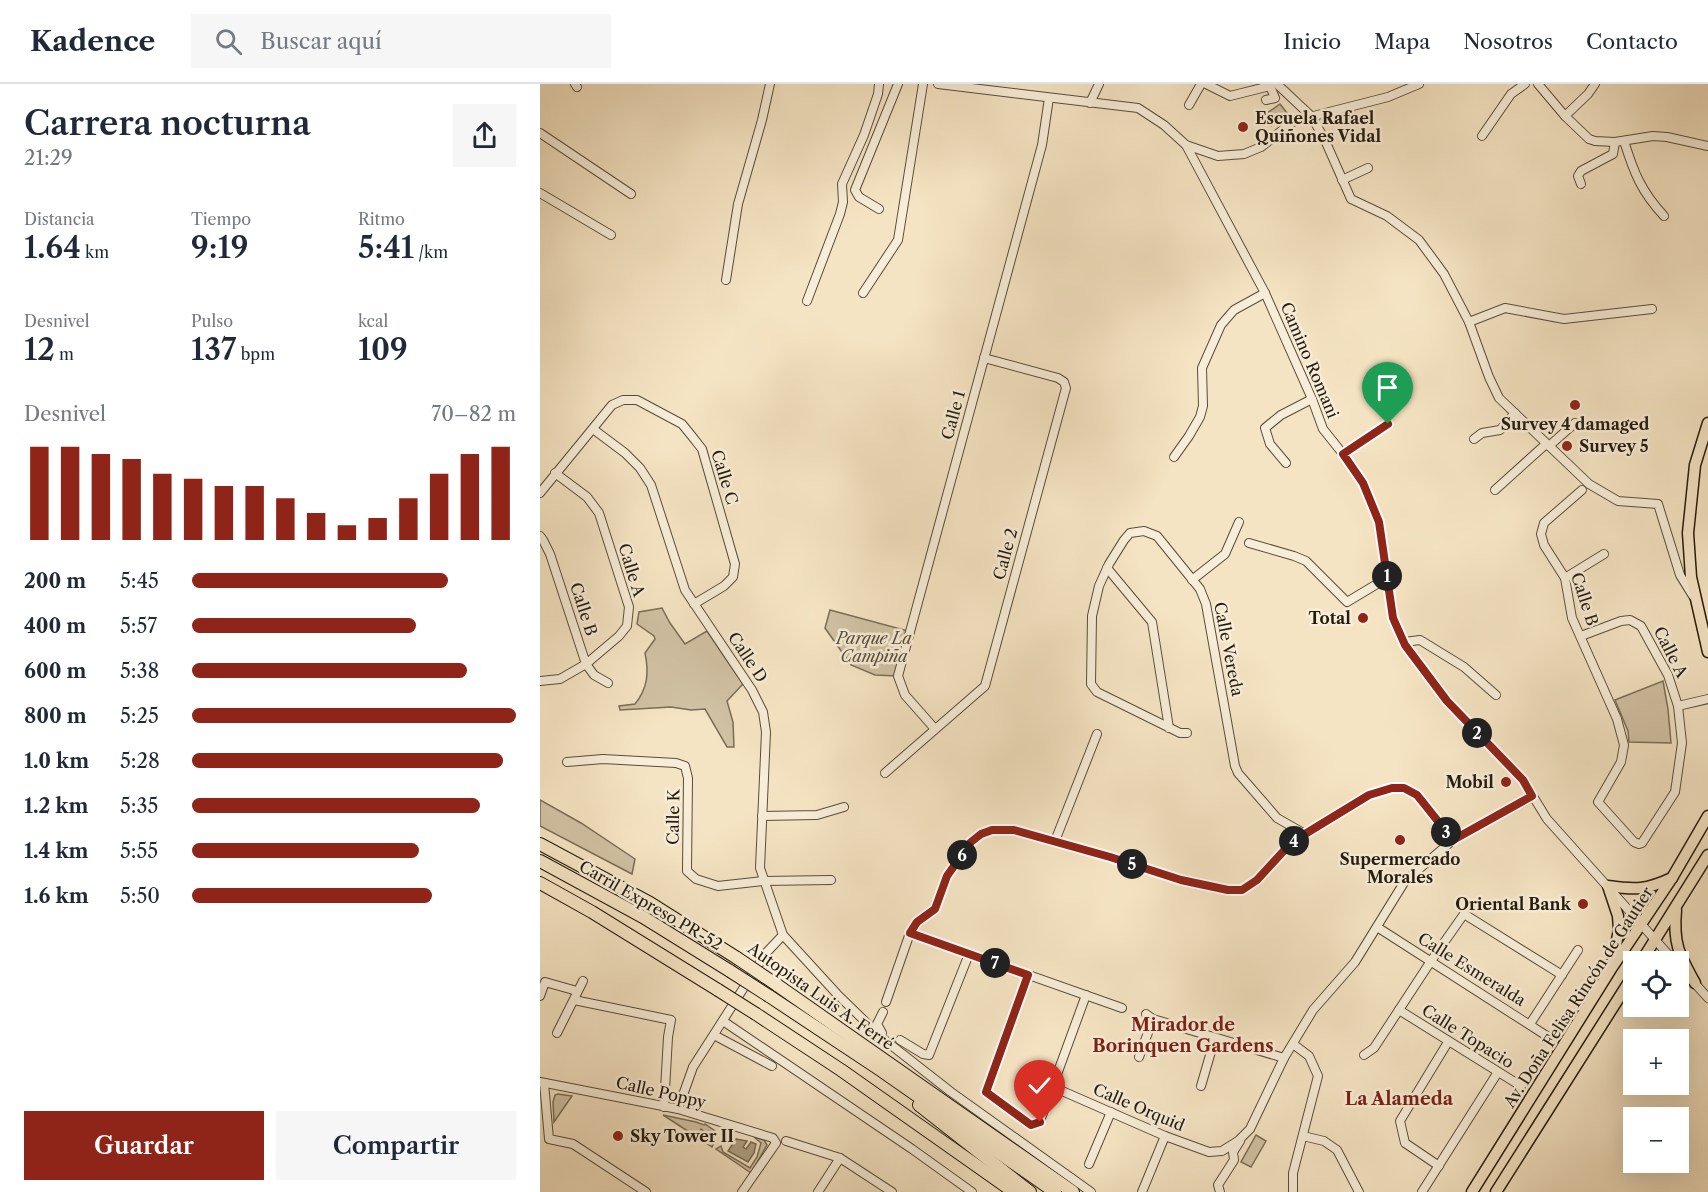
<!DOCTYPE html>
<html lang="es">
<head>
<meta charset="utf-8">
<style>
  :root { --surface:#fff; --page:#f6f6f7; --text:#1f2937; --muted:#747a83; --line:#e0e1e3; --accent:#8f2418 }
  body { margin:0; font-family:"Libre Caslon Text",serif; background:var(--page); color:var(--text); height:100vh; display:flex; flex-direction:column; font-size:22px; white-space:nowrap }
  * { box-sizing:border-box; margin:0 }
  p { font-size:20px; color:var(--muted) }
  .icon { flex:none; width:33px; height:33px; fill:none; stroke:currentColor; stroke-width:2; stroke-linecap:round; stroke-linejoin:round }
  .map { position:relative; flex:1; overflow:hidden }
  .details { display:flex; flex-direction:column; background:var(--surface); width:540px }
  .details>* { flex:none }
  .fabs { position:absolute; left:1083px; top:867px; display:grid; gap:12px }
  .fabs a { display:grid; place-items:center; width:66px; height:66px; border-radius:0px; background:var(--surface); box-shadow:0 6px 24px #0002; font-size:30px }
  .pin { position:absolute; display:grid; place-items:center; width:51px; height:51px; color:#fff; margin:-62px -26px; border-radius:50% 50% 50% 0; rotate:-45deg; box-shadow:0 0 6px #0007 }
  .pin .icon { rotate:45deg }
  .km { position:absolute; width:30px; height:30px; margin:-15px; border-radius:50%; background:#222; color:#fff; font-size:16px; line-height:30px; text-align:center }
  .round { display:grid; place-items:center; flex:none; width:63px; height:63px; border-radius:0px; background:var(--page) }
  .overview { display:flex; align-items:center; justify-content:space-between; height:102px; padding:0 24px }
  h1 { font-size:33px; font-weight:600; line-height:45px }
  .figures { display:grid; grid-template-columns:repeat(3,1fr); gap:9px; height:102px; padding:6px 24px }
  .figures div { display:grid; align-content:center }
  .figures b { font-size:30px; font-weight:600 }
  .figures small { font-size:16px; font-weight:400 }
  .figures p { font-size:16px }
  .chart { height:168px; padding:12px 24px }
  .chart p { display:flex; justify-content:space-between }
  .chart svg { width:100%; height:108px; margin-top:6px; stroke:var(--accent); stroke-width:6 }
  .action { display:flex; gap:12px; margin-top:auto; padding:12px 24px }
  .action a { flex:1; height:69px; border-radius:0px; background:var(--accent); color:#fff; font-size:24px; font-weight:600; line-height:69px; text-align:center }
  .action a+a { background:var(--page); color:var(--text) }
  ul { padding:0 24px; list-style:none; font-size:20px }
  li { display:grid; grid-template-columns:96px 72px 1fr; align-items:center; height:45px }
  li i { height:15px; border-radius:8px; background:var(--accent) }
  header { display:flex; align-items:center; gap:36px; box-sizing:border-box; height:84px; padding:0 30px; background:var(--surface); border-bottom:2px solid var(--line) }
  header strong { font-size:28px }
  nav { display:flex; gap:33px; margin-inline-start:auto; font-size:21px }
  .search { width:420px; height:54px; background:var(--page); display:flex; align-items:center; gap:15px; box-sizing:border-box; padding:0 21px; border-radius:0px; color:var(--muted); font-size:22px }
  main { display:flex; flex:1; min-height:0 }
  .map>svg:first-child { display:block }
  .green { fill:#d1c2a4; stroke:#7a6e59; stroke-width:1.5 }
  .water { fill:#aea085; stroke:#776b55; stroke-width:1.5 }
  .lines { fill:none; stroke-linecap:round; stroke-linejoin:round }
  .minor-casing { stroke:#584d3b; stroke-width:10 }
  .major-casing { stroke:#241b0e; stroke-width:13 }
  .highway-casing { stroke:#241b0e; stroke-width:14 }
  .minor { stroke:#f8edd8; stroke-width:8 }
  .major { stroke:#f5e4c3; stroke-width:10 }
  .highway { stroke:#f5e4c3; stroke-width:12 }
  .highway-bridge-casing { stroke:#241b0e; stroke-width:14; stroke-linecap:butt }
  .highway-bridge { stroke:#f5e4c3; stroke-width:12 }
  .route-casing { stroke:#fff; stroke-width:12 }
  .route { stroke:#8f2418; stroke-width:8 }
  .poi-dot { fill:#8f2418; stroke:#f8edd8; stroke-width:2 }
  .labels { text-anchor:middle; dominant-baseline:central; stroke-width:5; stroke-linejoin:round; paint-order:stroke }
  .poi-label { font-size:16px; font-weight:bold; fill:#241b0e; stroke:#f8edd8; text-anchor:start }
  .street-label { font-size:16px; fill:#241b0e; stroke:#f8edd8 }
  .park-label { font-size:16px; font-style:italic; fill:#584d3b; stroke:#f8edd8 }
  .neighbourhood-label { font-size:18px; font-weight:bold; fill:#7a1f14; stroke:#f8edd8 }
</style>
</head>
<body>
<header>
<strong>Kadence</strong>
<div class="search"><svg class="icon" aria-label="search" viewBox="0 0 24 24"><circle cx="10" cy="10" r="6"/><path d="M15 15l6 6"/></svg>Buscar aquí</div>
<nav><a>Inicio</a><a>Mapa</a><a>Nosotros</a><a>Contacto</a></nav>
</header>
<main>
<section class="details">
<div class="overview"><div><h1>Carrera nocturna</h1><p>21:29</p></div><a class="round"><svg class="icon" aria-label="share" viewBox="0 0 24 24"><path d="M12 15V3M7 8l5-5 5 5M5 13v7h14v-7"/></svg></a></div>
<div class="figures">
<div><p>Distancia</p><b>1.64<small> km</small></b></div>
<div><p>Tiempo</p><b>9:19</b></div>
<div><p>Ritmo</p><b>5:41<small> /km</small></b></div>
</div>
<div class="figures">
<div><p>Desnivel</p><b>12<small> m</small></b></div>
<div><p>Pulso</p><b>137<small> bpm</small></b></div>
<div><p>kcal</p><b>109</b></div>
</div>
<div class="chart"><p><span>Desnivel</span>70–82 m</p>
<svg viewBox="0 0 160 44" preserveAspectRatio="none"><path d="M5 44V6M15 44V6M25 44V9M35 44V11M45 44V17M55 44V19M65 44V22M75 44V22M85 44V27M95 44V33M105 44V38M115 44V35M125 44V27M135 44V17M145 44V9M155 44V6"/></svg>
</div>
<ul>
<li><b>200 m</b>5:45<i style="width:79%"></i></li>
<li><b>400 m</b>5:57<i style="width:69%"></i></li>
<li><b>600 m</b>5:38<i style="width:85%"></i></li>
<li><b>800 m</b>5:25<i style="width:100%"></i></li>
<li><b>1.0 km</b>5:28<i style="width:96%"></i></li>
<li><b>1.2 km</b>5:35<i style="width:89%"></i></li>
<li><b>1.4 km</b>5:55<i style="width:70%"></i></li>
<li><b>1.6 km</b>5:50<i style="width:74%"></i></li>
</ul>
<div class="action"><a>Guardar</a><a>Compartir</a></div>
</section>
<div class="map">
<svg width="1168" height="1108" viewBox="0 0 1168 1108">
  <rect width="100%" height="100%" fill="#f5e4c3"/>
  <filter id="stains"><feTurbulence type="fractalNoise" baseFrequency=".00333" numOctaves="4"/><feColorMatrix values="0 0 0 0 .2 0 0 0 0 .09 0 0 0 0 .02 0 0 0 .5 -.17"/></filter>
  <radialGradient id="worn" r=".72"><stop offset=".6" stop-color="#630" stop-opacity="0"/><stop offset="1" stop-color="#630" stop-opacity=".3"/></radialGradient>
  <!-- green -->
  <g class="green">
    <polygon points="740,20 747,29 731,42 723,32"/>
    <path d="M 122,524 L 130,539 L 145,560 L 167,547 L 203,600 L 187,617 L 193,638 L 194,663 L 187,663 L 165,625 L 151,626 L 131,623 L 80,626 L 79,622 L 95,620 C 108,604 109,588 105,569 L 115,555 L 114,552 L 97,540 L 99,528 Z"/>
    <polygon points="290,526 368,547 357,592 335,591 311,581 285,544"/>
    <polygon points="1123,597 1128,625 1131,659 1089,658 1088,647 1075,616"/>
    <polygon points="0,716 41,739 95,775 92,790 0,742"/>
    <polygon points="18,1010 32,1012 14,1038 13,1018 15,1011"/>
    <polygon points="123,1031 156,1038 164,1041 165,1040 175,1047 171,1052 161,1045 160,1047 175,1057 172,1063"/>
    <polygon points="716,1051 726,1057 711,1083 701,1078"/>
    <polygon points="214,1053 224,1056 227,1061 211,1089 176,1065 181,1062 183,1068 210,1084 217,1073 221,1059"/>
  </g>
  <!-- water -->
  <polygon class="water" points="196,1055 207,1057 203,1063 206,1065 211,1058 216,1060 214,1069 208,1078 188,1067"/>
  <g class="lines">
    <defs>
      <g id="minor">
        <polyline points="35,0 37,3"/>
        <polyline points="398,0 598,24 624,41 646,61 678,72 704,70 721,63 754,37 848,13 879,0"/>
        <polyline points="666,0 690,12 730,2 735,14 726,16"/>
        <polyline points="737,0 771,32 784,54 811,115 847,132 879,156 904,190 929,238 949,293 959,314 1049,400 1078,417 1118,420 1140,491 1153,512"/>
        <polyline points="998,0 1025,32 1049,55 1055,57 1075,58 1113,52 1127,53 1168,62"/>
        <polyline points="550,19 559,0"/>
        <polyline points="649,21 661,0"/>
        <polyline points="1025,32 1048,10 1055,0"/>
        <polyline points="0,49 91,110"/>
        <polyline points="942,52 971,10 985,0"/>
        <path d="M 1084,57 C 1094,89 1101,107 1124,132"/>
        <polyline points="646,61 725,209 772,315 783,345 803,370 823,399 839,438 853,534 865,561 907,617 983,696 1007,735 1135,878"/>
        <polyline points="802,96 828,84"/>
        <polyline points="1041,100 1038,92 1041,87 1073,70 1075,58"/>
        <polyline points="0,109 71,151"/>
        <polyline points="339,125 319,113 315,106 358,0"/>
        <polyline points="186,196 198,120 222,36 230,0"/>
        <polyline points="323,209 358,156 383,0"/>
        <polyline points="267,217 300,130 303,118 302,100 324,51 338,10 339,0"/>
        <polyline points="929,238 965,224 1024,235 1112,225"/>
        <polyline points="53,345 85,369 100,384 111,401 145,506 212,606 223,628 226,648 220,784 243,851 297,910 342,954 411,1008 551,1108"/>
        <polyline points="934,355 942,349 960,346 975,329"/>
        <polyline points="1009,362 1035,339"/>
        <polyline points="803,370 848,340"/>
        <polyline points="634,373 649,352 660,333 663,322 662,284 681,241 694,226 725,209"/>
        <polyline points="746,379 730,360 725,344 741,331 772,315"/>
        <polyline points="955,406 1006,360"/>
        <polyline points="0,409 72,321 83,316 97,316 142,340 151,351 162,365 195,480 193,493 184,502 154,520"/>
        <polyline points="0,452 3,456 10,470 46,580 54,591 68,599"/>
        <polyline points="709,459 754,472 766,477 807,518 847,494"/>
        <polyline points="567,484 612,538 629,644"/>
        <polyline points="1025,494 1064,470"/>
        <polyline points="652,496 685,470 699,438"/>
        <polyline points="1041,552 1081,537 1090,536 1101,542 1128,591 1138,622 1142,659 1135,708 1102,759 1099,760 1094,758 1058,718 1081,678 1084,661 1077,635 1032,534 1025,494 1004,461 1001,450 1004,439 1042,406"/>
        <polyline points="864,558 880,556 924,583 956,611"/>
        <polyline points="0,597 20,595 46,580 79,552 87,542 89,523 59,429 47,413 15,389"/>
        <polyline points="1138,622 1168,615"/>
        <polyline points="395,645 365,611 358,592 502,61 509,14"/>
        <polyline points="647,649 640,649 632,645 557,608 551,600 552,532 559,502 569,480 584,456 590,449 604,447 617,452 660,505 666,520 695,682 698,689 737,734 765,750"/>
        <polyline points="27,678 63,675 136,679 145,682 148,694 147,787 156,795 178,802 223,797 291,796"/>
        <polyline points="345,689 445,602 526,304 524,298 518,294 444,274"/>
        <polyline points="222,732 277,731 304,723"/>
        <polyline points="515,757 557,650"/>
        <polyline points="837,843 1010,954"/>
        <polyline points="370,849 582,924"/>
        <polyline points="1138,881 1168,914"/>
        <polyline points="488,891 446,1008 491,1041 500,1037 546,911"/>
        <polyline points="0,912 5,898 37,907"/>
        <polyline points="34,916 131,936 128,953 124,1023"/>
        <polyline points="346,918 370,849 377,838 395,825 407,792 431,758 441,750 452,746 474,746 570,773 641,796 688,806 702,806 717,797 750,760 765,750 829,711 852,704 864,704 877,711 913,756"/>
        <polyline points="859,926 981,1002"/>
        <polyline points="606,930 613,935 744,974"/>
        <polyline points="183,937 372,1065 432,1108"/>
        <polyline points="990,940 1038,866"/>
        <polyline points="17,949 43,897"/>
        <polyline points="342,949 337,940 343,928"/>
        <polyline points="174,951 232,982"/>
        <polyline points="360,956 383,970 389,971 429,870"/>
        <polyline points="824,971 834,964 891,877 924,830 1022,891"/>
        <polyline points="599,973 613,935"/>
        <polyline points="0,998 138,1025 233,1054 236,1059 202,1108"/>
        <polyline points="4,999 9,1055 33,1060 106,1108"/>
        <polyline points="661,1002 675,954"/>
        <polyline points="513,1003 625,1052 669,1068 682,1067 698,1057 710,1045 744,974 773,926 815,878 865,797 913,756 992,713"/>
        <polyline points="138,1025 153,983 226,869 243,851"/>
        <polyline points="763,1052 784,1057 797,1066 819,1108"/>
        <polyline points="246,1057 300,1074 352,1108"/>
        <polyline points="549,1080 571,1028"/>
        <polyline points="899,1082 865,1059 860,1037 908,958"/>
        <polyline points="278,1108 300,1074"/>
        <polyline points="602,1108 625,1052"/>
        <polyline points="680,1108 678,1101 694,1076 693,1068 700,1057"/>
        <polyline points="753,1108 753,1089 778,992 769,972 753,960"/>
        <polyline points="882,1108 958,988"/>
      </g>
      <g id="major">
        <polyline points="1168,339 1155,381 1148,449 1151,493 1168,568"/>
        <path d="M 1136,826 C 1133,860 1139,870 1155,899"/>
        <polyline points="1101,878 1168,771"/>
        <path d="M 1072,880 L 1079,846 L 1078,832 L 1068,802 C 1096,806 1106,806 1132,794"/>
        <polyline points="932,1108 1071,885 1132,794 1168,732"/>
        <polyline points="956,1108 1094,890"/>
      </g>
      <g id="highway">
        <polyline points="0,760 110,819 197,874"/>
        <polyline points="0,777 103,833 190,887"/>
        <polyline points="0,799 52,828 178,906"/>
        <polyline points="237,901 533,1108"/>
        <polyline points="229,912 342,987 515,1108"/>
        <polyline points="216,930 301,986 474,1108"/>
        <polyline points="379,1021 490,1108"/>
      </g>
    </defs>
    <!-- minor casing -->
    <use href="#minor" class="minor-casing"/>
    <!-- major casing -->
    <use href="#major" class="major-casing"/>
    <!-- highway casing -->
    <use href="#highway" class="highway-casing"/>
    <!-- minor -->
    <use href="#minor" class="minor"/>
    <!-- major -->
    <use href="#major" class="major"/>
    <!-- highway -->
    <use href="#highway" class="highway"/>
    <defs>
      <g id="highway-bridge">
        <polyline points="197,874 237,901"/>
        <polyline points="190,887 229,912"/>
        <polyline points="178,906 216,930"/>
      </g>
    </defs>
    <!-- highway-bridge casing -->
    <use href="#highway-bridge" class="highway-bridge-casing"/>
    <!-- highway-bridge -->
    <use href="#highway-bridge" class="highway-bridge"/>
  </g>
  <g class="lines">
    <defs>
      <polyline id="route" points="500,1038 491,1041 446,1008 488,891 370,849 377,838 395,825 407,792 431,758 441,750 452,746 474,746 570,773 641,796 688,806 702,806 717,796 750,760 765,750 829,711 852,704 864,704 877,711 913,756 992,712 983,696 907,617 865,561 853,534 839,438 823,399 803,370 848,340"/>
    </defs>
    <!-- route casing -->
    <use href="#route" class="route-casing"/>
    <!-- route -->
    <use href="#route" class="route"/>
  </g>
  <!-- markers -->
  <g class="poi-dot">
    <circle cx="703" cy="43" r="6"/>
    <circle cx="1035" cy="321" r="6"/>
    <circle cx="1027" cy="362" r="6"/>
    <circle cx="823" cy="534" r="6"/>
    <circle cx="966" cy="698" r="6"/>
    <circle cx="860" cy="756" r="6"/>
    <circle cx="1043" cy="820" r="6"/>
    <circle cx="78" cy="1052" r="6"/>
  </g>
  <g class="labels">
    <!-- poi labels -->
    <g class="poi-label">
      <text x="715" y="34">Escuela Rafael<tspan x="715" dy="18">Quiñones Vidal</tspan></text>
      <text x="1035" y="340" text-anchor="middle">Survey 4 damaged</text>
      <text x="1039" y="362">Survey 5</text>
      <text x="811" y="534" text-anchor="end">Total</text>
      <text x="954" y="698" text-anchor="end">Mobil</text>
      <text x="860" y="775" text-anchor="middle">Supermercado<tspan x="860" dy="18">Morales</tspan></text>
      <text x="1031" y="820" text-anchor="end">Oriental Bank</text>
      <text x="90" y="1052">Sky Tower II</text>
    </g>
    <!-- street labels -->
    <g class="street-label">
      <text transform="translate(770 276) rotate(67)">Camino Romani</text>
      <text transform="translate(413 331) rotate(-75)">Calle 1</text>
      <text transform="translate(185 393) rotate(73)">Calle C</text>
      <text transform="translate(465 470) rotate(-75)">Calle 2</text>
      <text transform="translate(92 486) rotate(73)">Calle A</text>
      <text transform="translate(1045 515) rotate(72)">Calle B</text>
      <text transform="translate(44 525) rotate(72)">Calle B</text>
      <text transform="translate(689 565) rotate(79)">Calle Vereda</text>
      <text transform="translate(1131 568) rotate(63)">Calle A</text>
      <text transform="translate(208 573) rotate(56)">Calle D</text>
      <text transform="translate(133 733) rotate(-89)">Calle K</text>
      <text transform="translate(111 821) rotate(30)">Carril Expreso PR-52</text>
      <text transform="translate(932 885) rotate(32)">Calle Esmeralda</text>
      <text transform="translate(281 912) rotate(35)">Autopista Luis A. Ferré</text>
      <text transform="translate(1038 913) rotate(-57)">Av. Doña Felisa Rincón de Gautier</text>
      <text transform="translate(928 952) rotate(32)">Calle Topacio</text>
      <text transform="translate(121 1008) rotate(13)">Calle Poppy</text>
      <text transform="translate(599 1023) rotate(23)">Calle Orquid</text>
    </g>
    <!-- park labels -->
    <g class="park-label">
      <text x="334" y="554">Parque La<tspan x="334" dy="18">Campiña</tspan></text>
    </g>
    <!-- neighbourhood labels -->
    <g class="neighbourhood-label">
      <text x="643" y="941">Mirador de<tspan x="643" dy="21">Borinquen Gardens</tspan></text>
      <text x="859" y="1015">La Alameda</text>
    </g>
  </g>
  <rect width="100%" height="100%" filter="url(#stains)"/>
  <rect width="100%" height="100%" fill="url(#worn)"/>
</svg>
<div class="fabs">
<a><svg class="icon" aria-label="locate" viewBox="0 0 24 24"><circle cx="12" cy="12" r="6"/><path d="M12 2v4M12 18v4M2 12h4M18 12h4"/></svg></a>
<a>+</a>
<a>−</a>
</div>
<div class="pin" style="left:848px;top:340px;background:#1e9e55"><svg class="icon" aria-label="arrive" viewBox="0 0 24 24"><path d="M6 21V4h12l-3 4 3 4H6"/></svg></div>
<div class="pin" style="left:500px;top:1038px;background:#d93025"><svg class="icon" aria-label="check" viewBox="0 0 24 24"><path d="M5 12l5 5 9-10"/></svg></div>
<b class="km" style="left:847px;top:492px">1</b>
<b class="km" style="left:937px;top:649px">2</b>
<b class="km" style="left:906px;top:748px">3</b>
<b class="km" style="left:754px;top:757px">4</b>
<b class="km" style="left:592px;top:780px">5</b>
<b class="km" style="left:422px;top:771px">6</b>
<b class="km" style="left:455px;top:879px">7</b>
</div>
</main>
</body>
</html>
